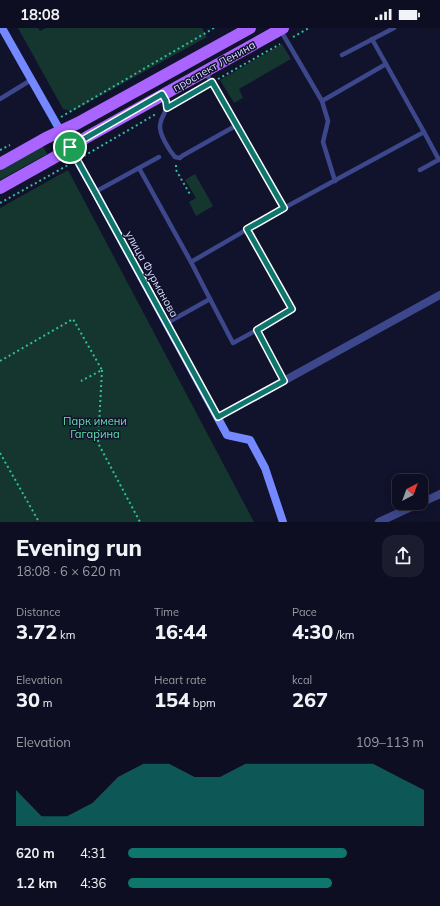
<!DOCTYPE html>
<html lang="en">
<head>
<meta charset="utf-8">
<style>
  :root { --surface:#0d0e21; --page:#1b1c2e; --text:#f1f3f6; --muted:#9a9ca5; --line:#2d2e3f; --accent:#0f766e }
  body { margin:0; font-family:Mulish,sans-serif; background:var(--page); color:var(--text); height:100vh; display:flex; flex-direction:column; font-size:15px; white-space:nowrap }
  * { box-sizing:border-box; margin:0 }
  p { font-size:13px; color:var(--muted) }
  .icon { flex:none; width:22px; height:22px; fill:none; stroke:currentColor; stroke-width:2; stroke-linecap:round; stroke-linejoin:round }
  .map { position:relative; height:494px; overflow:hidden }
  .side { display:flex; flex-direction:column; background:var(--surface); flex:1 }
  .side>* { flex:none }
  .needle { width:26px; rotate:41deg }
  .fabs { position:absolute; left:392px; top:446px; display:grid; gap:8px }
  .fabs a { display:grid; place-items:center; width:36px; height:36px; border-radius:8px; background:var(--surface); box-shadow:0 2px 10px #0003,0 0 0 1px var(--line); font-size:20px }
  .pin { position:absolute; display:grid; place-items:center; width:34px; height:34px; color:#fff; margin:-17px; border:2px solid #fff; border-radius:50%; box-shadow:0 1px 4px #0007 }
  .round { display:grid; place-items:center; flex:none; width:42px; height:42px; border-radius:12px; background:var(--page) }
  .overview { display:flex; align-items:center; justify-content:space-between; height:68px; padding:0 16px }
  h1 { font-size:22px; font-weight:800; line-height:30px }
  .metrics { display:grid; grid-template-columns:repeat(3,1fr); gap:6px; height:68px; padding:4px 16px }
  .metrics div { display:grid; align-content:center }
  .metrics b { font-size:20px; font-weight:800 }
  .metrics small { font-size:11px; font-weight:400 }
  .metrics p { font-size:11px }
  .chart { height:112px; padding:8px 16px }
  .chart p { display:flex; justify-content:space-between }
  .chart svg { width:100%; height:72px; margin-top:4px; fill:var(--accent); opacity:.7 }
  ul { padding:0 16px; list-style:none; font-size:13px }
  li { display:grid; grid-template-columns:64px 48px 1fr; align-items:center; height:30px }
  li i { height:10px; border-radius:5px; background:var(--accent) }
  .status { display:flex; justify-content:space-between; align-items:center; height:28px; padding:0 20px; background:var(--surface); direction:ltr }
  .status svg { height:11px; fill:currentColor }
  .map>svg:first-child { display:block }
  .green { fill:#14362f }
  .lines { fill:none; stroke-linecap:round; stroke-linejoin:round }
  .path { stroke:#31be9d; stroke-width:2; stroke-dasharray:2 3; stroke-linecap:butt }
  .lane { stroke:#3d478b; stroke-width:4.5 }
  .street { stroke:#3d478b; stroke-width:8 }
  .secondary { stroke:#7489ff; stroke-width:8 }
  .primary { stroke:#aa64ff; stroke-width:12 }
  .route-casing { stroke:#fff; stroke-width:8 }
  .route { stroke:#0f766e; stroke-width:5 }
  .labels { text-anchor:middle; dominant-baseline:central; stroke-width:3; stroke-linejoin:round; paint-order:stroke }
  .street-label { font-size:11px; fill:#dcdfff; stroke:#11122c }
  .park-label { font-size:11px; fill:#66e1ad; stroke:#11122c }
</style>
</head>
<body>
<div class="status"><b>18:08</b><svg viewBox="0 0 49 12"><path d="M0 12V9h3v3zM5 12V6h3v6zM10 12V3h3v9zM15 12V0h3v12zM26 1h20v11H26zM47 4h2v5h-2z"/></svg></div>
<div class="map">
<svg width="440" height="494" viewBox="0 0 440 494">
  <rect width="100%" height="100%" fill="#11122c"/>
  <!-- green -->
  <g class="green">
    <polygon points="18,0 38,0 40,3 46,0 202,0 207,9 73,83 63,81"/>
    <polygon points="282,16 291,31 239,61 243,70 234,75 220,52"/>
    <polygon points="43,118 47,126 0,152 0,142"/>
    <polygon points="68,142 254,494 0,494 0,180"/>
    <polygon points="195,146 213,178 196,188 189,174 196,170 185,152"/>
  </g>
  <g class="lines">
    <!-- path -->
    <g class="path">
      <polyline points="293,9 309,0"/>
      <polyline points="218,51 280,16"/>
      <polyline points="174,76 207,57"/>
      <polyline points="61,89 214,0"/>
      <polyline points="0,122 10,117"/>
      <polyline points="84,128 156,86"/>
      <polyline points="176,137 176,142 191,168"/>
      <polyline points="0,175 70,136"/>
      <polyline points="0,333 73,291 102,342 81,353"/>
      <polyline points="102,342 98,415 140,494"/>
      <polyline points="0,425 39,494"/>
    </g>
    <!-- lane -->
    <g class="lane">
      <polyline points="281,3 322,73 328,93 323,114 335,153"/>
      <polyline points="342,27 394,0"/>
      <polyline points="205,43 284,180"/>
      <path d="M 163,67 C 172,83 162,83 160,97 C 159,106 169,122 175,129 L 180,130 L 182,128 L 237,97"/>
      <polyline points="0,71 31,52"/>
      <polyline points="322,73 386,36"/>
      <polyline points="424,104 439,132"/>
      <polyline points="139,140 191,234"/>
      <polyline points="420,142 440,131"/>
      <polyline points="95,164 159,129"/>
      <polyline points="247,201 292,281 257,302 284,353"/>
      <polyline points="210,271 233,315 257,302"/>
      <polyline points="167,295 210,271 191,234 284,180 424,104 372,11"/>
    </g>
    <!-- street -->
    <g class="street">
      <polyline points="218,389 440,267"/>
      <polyline points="421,475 440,466"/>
      <polyline points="379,494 420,475"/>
    </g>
    <!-- secondary -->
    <polyline class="secondary" points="2,0 95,164 227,407 250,412 265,440 283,494"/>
    <!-- primary -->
    <g class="primary">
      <polyline points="0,136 46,110 78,95 250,0"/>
      <polyline points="0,160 57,128 87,109 283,0"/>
    </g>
  </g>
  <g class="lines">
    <defs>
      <polygon id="route" points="212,54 284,180 247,201 292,281 257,302 284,353 218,389 95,164 70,119 162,66 166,73 167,80"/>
    </defs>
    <!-- route casing -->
    <use href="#route" class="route-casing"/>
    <!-- route -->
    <use href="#route" class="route"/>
  </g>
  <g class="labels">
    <!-- street labels -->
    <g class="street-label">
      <text transform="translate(214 38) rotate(-29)">проспект Ленина</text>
      <text transform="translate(152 246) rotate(61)">улица Фурманова</text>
    </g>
    <!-- park labels -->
    <g class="park-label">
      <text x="95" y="393">Парк имени<tspan x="95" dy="13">Гагарина</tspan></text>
    </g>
  </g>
</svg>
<div class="fabs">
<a><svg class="needle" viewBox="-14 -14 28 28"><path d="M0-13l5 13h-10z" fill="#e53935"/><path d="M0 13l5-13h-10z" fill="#9a9ca5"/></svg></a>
</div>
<div class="pin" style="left:70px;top:119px;background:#1e9e55"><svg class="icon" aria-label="arrive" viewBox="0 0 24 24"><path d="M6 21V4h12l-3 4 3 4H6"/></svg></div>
</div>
<section class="side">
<div class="overview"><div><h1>Evening run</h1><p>18:08 · 6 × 620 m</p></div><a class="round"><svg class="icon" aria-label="share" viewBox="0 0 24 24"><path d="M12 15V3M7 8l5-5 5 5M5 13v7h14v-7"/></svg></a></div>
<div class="metrics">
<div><p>Distance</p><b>3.72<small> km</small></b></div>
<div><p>Time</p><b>16:44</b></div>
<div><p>Pace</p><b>4:30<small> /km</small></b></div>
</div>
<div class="metrics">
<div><p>Elevation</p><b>30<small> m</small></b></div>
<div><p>Heart rate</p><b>154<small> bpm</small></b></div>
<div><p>kcal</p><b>267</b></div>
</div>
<div class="chart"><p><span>Elevation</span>109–113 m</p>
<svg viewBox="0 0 160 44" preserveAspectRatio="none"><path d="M0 44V22L10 38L20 38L30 30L40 14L50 6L60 6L70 14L80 14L90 6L100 6L110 6L120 6L130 6L140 6L150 14L160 22V44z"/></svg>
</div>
<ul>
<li><b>620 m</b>4:31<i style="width:74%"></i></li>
<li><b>1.2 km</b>4:36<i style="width:69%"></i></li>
</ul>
</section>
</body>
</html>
